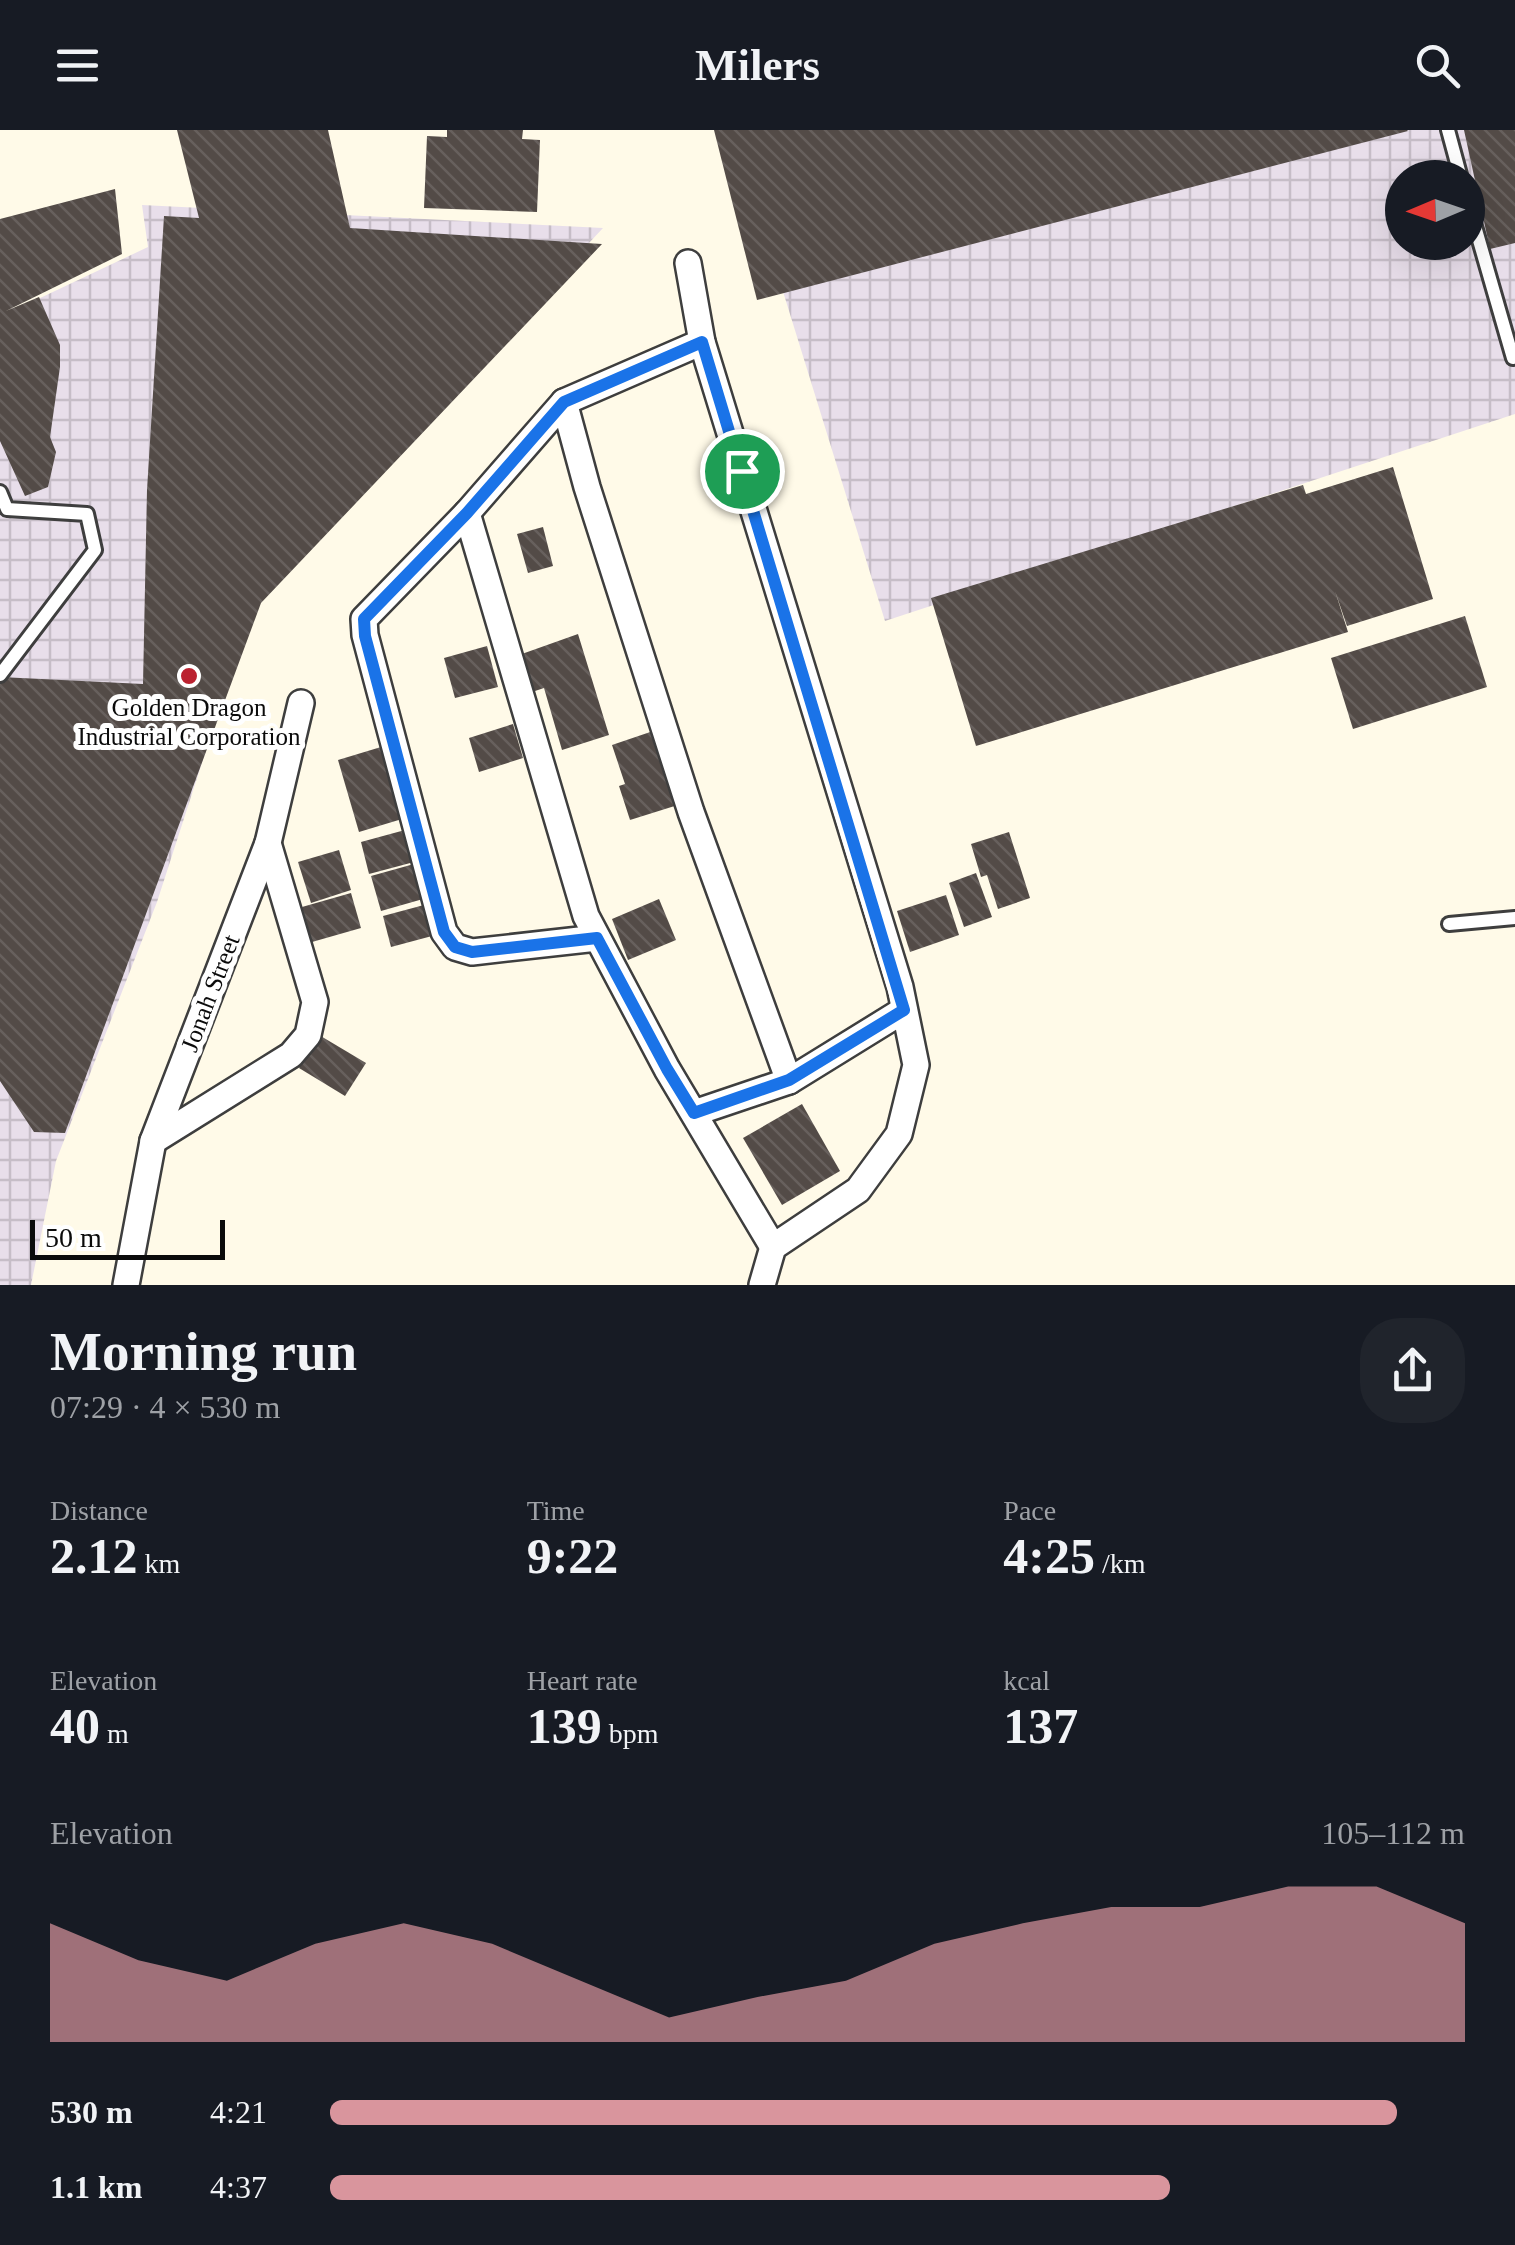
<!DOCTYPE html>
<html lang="en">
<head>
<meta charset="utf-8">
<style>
  :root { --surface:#171b24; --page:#20242c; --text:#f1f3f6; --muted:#9ea1a6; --accent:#d9959d }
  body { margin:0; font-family:Georgia,serif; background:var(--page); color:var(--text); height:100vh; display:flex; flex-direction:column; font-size:38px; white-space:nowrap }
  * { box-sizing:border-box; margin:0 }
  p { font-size:32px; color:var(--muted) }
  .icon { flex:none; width:55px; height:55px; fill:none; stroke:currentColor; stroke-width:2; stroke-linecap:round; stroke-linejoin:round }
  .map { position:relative; height:1155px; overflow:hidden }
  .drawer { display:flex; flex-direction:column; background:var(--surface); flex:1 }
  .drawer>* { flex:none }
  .needle { width:65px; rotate:268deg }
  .buttons { position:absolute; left:1385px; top:30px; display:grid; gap:20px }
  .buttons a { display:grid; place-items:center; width:100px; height:100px; border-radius:50%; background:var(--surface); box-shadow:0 10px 40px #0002; font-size:50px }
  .scale { position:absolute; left:30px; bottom:25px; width:195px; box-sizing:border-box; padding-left:10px; border:5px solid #0b0b0b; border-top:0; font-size:28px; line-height:35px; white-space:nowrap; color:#0b0b0b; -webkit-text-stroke:8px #fff; paint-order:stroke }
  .pin { position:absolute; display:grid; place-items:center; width:85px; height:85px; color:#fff; margin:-42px; border:5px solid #fff; border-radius:50%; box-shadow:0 2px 10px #0007 }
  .round { display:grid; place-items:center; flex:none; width:105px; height:105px; border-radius:40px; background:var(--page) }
  .headline { display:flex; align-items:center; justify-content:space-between; height:170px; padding:0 50px }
  h1 { font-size:55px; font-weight:600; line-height:75px }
  .metrics { display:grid; grid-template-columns:repeat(3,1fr); gap:15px; height:170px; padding:10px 50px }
  .metrics div { display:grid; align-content:center }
  .metrics b { font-size:50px; font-weight:600 }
  .metrics small { font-size:28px; font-weight:400 }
  .metrics p { font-size:28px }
  .chart { height:280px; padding:20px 50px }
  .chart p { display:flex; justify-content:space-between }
  .chart svg { width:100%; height:180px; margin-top:10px; fill:var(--accent); opacity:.7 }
  ul { padding:0 50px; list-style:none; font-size:32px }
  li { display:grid; grid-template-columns:160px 120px 1fr; align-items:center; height:75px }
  li i { height:25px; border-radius:12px; background:var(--accent) }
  header { display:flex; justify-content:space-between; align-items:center; height:130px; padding:0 50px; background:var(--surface); font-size:45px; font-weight:600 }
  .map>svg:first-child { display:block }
  .industrial { fill:url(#industrial-grid); fill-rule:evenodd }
  .building { fill:url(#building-back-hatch) }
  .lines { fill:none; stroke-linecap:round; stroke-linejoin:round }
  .lane-casing { stroke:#3e3e3e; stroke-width:18 }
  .street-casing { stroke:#3e3e3e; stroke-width:30 }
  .lane { stroke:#fff; stroke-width:12 }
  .street { stroke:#fff; stroke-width:25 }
  .route-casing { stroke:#fff; stroke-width:20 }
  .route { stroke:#1a73e8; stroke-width:12 }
  .poi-dot { fill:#bb2230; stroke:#fff; stroke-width:4 }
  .labels { text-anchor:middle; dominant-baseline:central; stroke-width:10; stroke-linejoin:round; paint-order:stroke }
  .poi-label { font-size:25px; fill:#0b0b0b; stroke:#fff }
  .street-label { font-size:25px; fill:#0b0b0b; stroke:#fff }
</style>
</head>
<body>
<header><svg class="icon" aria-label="menu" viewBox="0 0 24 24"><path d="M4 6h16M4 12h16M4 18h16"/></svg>Milers<svg class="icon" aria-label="search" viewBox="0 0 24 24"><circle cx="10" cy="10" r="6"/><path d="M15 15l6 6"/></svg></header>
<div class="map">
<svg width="1515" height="1155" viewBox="0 0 1515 1155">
  <defs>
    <pattern id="industrial-grid" width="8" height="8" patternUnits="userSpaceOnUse" patternTransform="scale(2.5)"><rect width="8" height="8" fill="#e8deea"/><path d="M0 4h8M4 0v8" fill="none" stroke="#c6bdc7"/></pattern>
    <pattern id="building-back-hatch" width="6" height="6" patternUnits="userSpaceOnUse" patternTransform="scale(2.5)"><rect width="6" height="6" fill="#534b47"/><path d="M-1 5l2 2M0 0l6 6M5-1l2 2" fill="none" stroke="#67605d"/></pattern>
  </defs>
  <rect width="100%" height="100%" fill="#fffae8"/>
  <!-- industrial -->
  <g class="industrial">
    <path d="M 733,0 L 1515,0 L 1515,284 L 885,491 ZM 1402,48 L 1468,48 L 1468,112 L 1402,112 Z"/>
    <polygon points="142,75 603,98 254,472 157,772 56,1031 31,1155 0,1155 0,187 148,117"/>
  </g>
  <!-- building -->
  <g class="building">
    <polygon points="177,0 328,0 350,98 602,114 261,473 65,1003 34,1002 0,951 0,547 143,554 147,360 164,86 199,88"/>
    <polygon points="447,0 523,0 522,9 540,10 537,82 424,78 427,6 447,7"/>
    <polygon points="714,0 1407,0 1408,1 757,170"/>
    <polygon points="1464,0 1515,0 1515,113 1490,119"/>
    <polygon points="115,59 122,124 6,181 39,167 60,215 60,237 50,307 56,322 48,357 25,366 0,311 0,89"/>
    <polygon points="1393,337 1433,469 1347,496 1335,461 1348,502 976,616 931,468 1303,355 1306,364"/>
    <polygon points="543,397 553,436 528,443 517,404"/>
    <polygon points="1465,486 1487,557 1353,599 1331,528"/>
    <polygon points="578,504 609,605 562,620 544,558 532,562 519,525"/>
    <polygon points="487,516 498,557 455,568 444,528"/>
    <polygon points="513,594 523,628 479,642 469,608"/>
    <polygon points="662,598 681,674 630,690 619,656 625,654 612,615"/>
    <polygon points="381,617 402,689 359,702 338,630"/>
    <polygon points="405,700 414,732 369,744 361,712"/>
    <polygon points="1009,702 1030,768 998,779 987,745 981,747 971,714"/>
    <polygon points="339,720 351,760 311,773 298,732"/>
    <polygon points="414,734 423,769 381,781 371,746"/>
    <polygon points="976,743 992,787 964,797 949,753"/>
    <polygon points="351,763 361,798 312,812 302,777"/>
    <polygon points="946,765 959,805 910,822 897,781"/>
    <polygon points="659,769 676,810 628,830 612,789"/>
    <polygon points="424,775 432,806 391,817 383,786"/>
    <polygon points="319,905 366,933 345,966 299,938"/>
    <polygon points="802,974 840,1041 782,1075 743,1008"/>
  </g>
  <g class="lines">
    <defs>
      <g id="lane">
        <polyline points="1448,0 1461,48"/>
        <polyline points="1468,72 1513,228"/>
        <polyline points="0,362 7,379 87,384 95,420 0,545"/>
        <polyline points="1449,794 1515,788"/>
      </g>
      <g id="street">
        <polyline points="688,133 702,212 900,857 916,935 899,1004 858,1060 773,1117 762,1155"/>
        <polyline points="564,272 587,357 691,682 789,951"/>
        <polyline points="467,383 586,786 667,939 773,1117"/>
        <polyline points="597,808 472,822 455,817 444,802 365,505 364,489 467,383 564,272 702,212"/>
        <polyline points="694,983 789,951 904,880"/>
        <polyline points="153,1011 291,925 308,905 315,872 268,713"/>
        <polyline points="126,1155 153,1011 268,713 301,573"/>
      </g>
    </defs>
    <!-- lane casing -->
    <use href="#lane" class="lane-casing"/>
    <!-- street casing -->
    <use href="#street" class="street-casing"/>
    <!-- lane -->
    <use href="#lane" class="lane"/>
    <!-- street -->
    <use href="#street" class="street"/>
  </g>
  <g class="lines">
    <defs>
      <polygon id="route" points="702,212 904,880 789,950 694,983 667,939 597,808 472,822 455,817 444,802 365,506 364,489 467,383 564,272"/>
    </defs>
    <!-- route casing -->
    <use href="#route" class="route-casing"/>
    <!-- route -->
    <use href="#route" class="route"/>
  </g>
  <!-- markers -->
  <circle class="poi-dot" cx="189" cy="546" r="10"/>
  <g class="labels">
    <!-- poi labels -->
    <g class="poi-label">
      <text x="189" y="577">Golden Dragon<tspan x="189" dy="29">Industrial Corporation</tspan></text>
    </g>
    <!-- street labels -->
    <g class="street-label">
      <text transform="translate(210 863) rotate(-69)">Jonah Street</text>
    </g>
  </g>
</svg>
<div class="buttons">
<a><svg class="needle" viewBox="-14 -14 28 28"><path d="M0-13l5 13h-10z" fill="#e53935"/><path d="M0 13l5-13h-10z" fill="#9ea1a6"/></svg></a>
</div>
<div class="scale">50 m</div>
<div class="pin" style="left:742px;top:341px;background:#1e9e55"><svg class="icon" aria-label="arrive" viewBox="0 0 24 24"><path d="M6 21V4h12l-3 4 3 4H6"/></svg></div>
</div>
<section class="drawer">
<div class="headline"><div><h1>Morning run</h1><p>07:29 · 4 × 530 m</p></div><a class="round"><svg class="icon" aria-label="share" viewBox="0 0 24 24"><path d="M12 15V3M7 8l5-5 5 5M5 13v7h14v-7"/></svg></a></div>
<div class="metrics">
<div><p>Distance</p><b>2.12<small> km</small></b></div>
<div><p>Time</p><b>9:22</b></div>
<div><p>Pace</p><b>4:25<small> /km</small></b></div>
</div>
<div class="metrics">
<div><p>Elevation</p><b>40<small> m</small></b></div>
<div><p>Heart rate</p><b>139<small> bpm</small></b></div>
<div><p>kcal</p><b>137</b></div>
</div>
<div class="chart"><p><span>Elevation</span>105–112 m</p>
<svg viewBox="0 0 160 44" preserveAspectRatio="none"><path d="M0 44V15L10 24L20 29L30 20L40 15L50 20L60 29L70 38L80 33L90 29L100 20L110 15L120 11L130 11L140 6L150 6L160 15V44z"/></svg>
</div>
<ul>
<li><b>530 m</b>4:21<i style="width:94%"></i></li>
<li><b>1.1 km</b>4:37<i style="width:74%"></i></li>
</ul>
</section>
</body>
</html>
